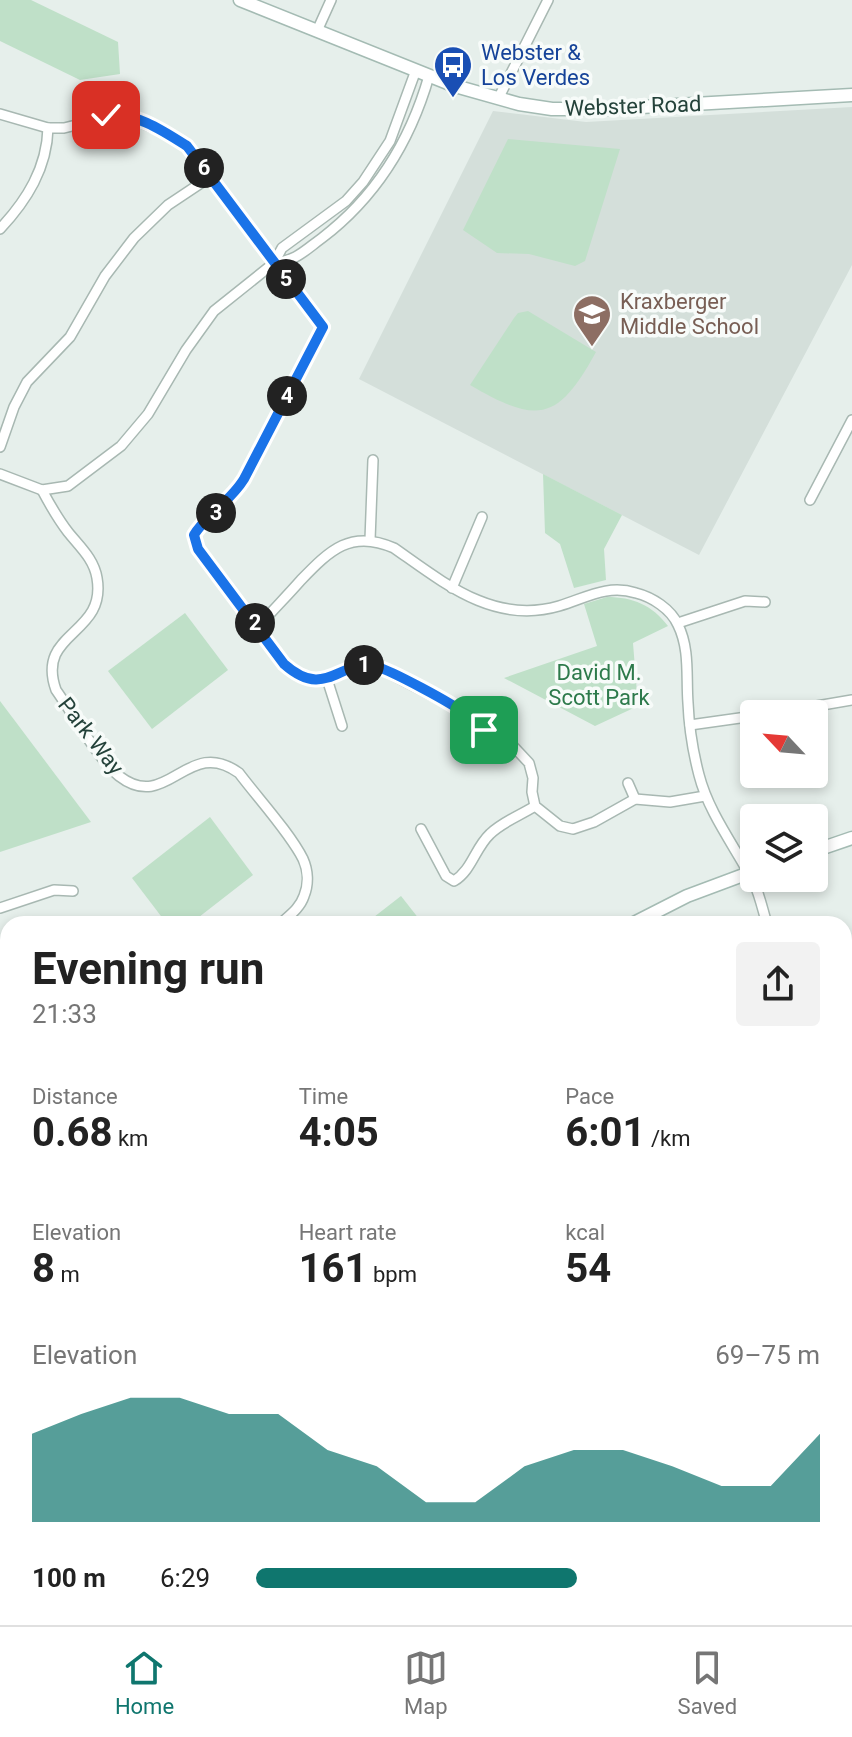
<!DOCTYPE html>
<html lang="en">
<head>
<meta charset="utf-8">
<style>
  :root { --surface:#fff; --page:#f2f2f2; --text:#222; --muted:#767676; --line:#e0e0e0; --accent:#0f766e }
  body { margin:0; font-family:Roboto,sans-serif; background:var(--page); color:var(--text); height:100vh; display:flex; flex-direction:column; font-size:30px; white-space:nowrap }
  * { box-sizing:border-box; margin:0 }
  p { font-size:26px; color:var(--muted) }
  .icon { flex:none; width:44px; height:44px; fill:none; stroke:currentColor; stroke-width:2; stroke-linecap:round; stroke-linejoin:round }
  .map { position:relative; flex:1; overflow:hidden }
  .drawer { position:absolute; left:0px; top:916px; width:852px; height:710px; display:flex; flex-direction:column; background:var(--surface); border-radius:24px 24px 0 0; box-shadow:0 4px 12px #0003 }
  .drawer>* { flex:none }
  .needle { width:52px; rotate:296deg }
  .tools { position:absolute; left:740px; top:700px; display:grid; gap:16px }
  .tools a { display:grid; place-items:center; width:88px; height:88px; border-radius:8px; background:var(--surface); box-shadow:0 4px 12px #0003; font-size:40px }
  .pin { position:absolute; display:grid; place-items:center; width:68px; height:68px; color:#fff; margin:-34px; border-radius:16px; box-shadow:0 4px 12px #0006 }
  .km { position:absolute; width:40px; height:40px; margin:-20px; border-radius:50%; background:#222; color:#fff; font-size:22px; line-height:40px; text-align:center }
  .round { display:grid; place-items:center; flex:none; width:84px; height:84px; border-radius:8px; background:var(--page) }
  .headline { display:flex; align-items:center; justify-content:space-between; height:136px; padding:0 32px }
  h1 { font-size:44px; font-weight:700; line-height:60px }
  .stats { display:grid; grid-template-columns:repeat(3,1fr); gap:12px; height:136px; padding:8px 32px }
  .stats div { display:grid; align-content:center }
  .stats b { font-size:40px; font-weight:700 }
  .stats small { font-size:22px; font-weight:400 }
  .stats p { font-size:22px }
  .chart { height:224px; padding:16px 32px }
  .chart p { display:flex; justify-content:space-between }
  .chart svg { width:100%; height:144px; margin-top:8px; fill:var(--accent); opacity:.7 }
  ul { padding:0 32px; list-style:none; font-size:26px }
  li { display:grid; grid-template-columns:128px 96px 1fr; align-items:center; height:60px }
  li i { height:20px; border-radius:10px; background:var(--accent) }
  .tab-bar { display:flex; justify-content:space-around; align-items:center; height:112px; border-top:2px solid var(--line); background:var(--surface); font-size:22px; color:var(--muted) }
  .tab-bar a { display:grid; justify-items:center; gap:4px }
  .tab-bar .on { color:var(--accent) }
  .map>svg:first-child { display:block }
  .built { fill:#d4dfda }
  .green { fill:#bfe0c8 }
  .lines { fill:none; stroke-linecap:round; stroke-linejoin:round }
  .street-casing { stroke:#a8b8b2; stroke-width:12 }
  .secondary-casing { stroke:#a4bbb3; stroke-width:15 }
  .street { stroke:#fff; stroke-width:9 }
  .secondary { stroke:#fff; stroke-width:12 }
  .route-casing { stroke:#fff; stroke-width:16 }
  .route { stroke:#1a73e8; stroke-width:10 }
  .labels { text-anchor:middle; dominant-baseline:central; stroke-width:7; stroke-linejoin:round; paint-order:stroke }
  .transit-label { font-size:22px; fill:#164399; stroke:#f7fbf9; text-anchor:start }
  .street-label { font-size:22px; fill:#24423a; stroke:#f7fbf9 }
  .education-label { font-size:22px; fill:#785e54; stroke:#f7fbf9; text-anchor:start }
  .park-label { font-size:22px; fill:#2d7a4b; stroke:#f7fbf9 }
</style>
</head>
<body>
<div class="map">
<svg width="852" height="1625" viewBox="0 0 852 1625">
  <rect width="100%" height="100%" fill="#e6efeb"/>
  <!-- built -->
  <polygon class="built" points="852,107 852,265 699,555 359,379 493,111 586,122"/>
  <!-- green -->
  <g class="green">
    <polygon points="0,0 31,0 118,42 120,74 80,80 0,41"/>
    <polygon points="508,139 620,149 585,261 575,266 529,254 497,253 463,230"/>
    <path d="M 528,311 L 596,352 C 558,421 538,425 470,385 L 514,318 L 518,313 Z"/>
    <polygon points="543,474 622,515 604,549 606,580 574,588 560,544 545,533"/>
    <path d="M 607,597 C 633,597 652,605 668,626 L 633,643 L 638,706 L 595,726 L 504,678 L 597,646 L 584,604 Z"/>
    <polygon points="185,613 228,670 152,729 108,671"/>
    <polygon points="0,701 91,822 0,852"/>
    <polygon points="210,817 253,875 190,924 167,924 132,878"/>
    <polygon points="401,896 423,924 365,924"/>
  </g>
  <g class="lines">
    <defs>
      <g id="street">
        <polyline points="317,31 331,0"/>
        <polyline points="498,99 548,0"/>
        <path d="M 0,114 L 48,128 L 64,128 L 120,114 L 168,134 L 187,146 L 323,327 L 244,479 C 230,502 205,516 194,535 L 198,549 L 284,664 L 302,677 L 321,680 L 356,666 L 375,666 L 464,712 L 484,730 L 514,747 L 529,763 L 533,778 L 532,792 L 535,806 L 560,826 L 573,829 L 594,822 L 635,799 L 670,802 L 705,796"/>
        <path d="M 0,229 C 27,200 47,168 48,128"/>
        <path d="M 274,263 C 297,260 303,252 322,238 C 377,196 410,142 429,76"/>
        <polyline points="0,447 14,407 27,382 70,337 105,276 134,238 168,205 210,177"/>
        <polyline points="0,474 42,490 68,486 121,446 148,414 186,350 214,311 274,263 282,248 346,201 363,182 390,141 416,70"/>
        <path d="M 42,490 C 50,505 58,519 68,532 C 80,547 94,559 97,578 C 107,636 35,631 56,690 C 73,714 98,759 119,776 C 168,814 187,735 239,773 C 257,797 290,833 303,859 C 308,870 309,884 304,896 C 300,908 290,915 280,924"/>
        <polyline points="810,500 852,420"/>
        <polyline points="370,540 373,460"/>
        <polyline points="452,588 482,517"/>
        <polyline points="678,623 745,601 765,602"/>
        <path d="M 258,627 C 272,611 287,596 301,580 C 330,550 351,529 394,548 C 444,583 494,625 559,606 C 586,598 607,584 636,593 C 652,597 671,609 678,625 C 690,649 686,677 688,703 C 689,727 693,752 699,775 C 709,814 736,848 754,883 C 760,896 763,911 767,924"/>
        <polyline points="327,679 342,726"/>
        <polyline points="770,714 852,700"/>
        <polyline points="690,725 754,716"/>
        <polyline points="814,762 817,766"/>
        <polyline points="628,783 635,799"/>
        <path d="M 421,829 L 446,876 L 454,881 C 472,870 475,848 490,834 C 502,822 521,815 535,806"/>
        <polyline points="0,908 54,890 73,891"/>
        <polyline points="0,986 8,985"/>
        <polyline points="844,1146 852,1143"/>
        <polyline points="844,1251 852,1275"/>
        <polyline points="92,1618 94,1625"/>
        <polyline points="387,1618 390,1625"/>
        <polyline points="606,1625 627,1618"/>
        <polyline points="827,1625 852,1617"/>
      </g>
      <g id="secondary">
        <polyline points="240,0 455,86 519,104 552,109 606,109 852,95"/>
        <polyline points="814,851 852,838"/>
        <polyline points="632,924 687,896 754,871"/>
        <polyline points="0,1307 8,1301"/>
        <polyline points="679,1618 681,1625"/>
      </g>
    </defs>
    <!-- street casing -->
    <use href="#street" class="street-casing"/>
    <!-- secondary casing -->
    <use href="#secondary" class="secondary-casing"/>
    <!-- street -->
    <use href="#street" class="street"/>
    <!-- secondary -->
    <use href="#secondary" class="secondary"/>
  </g>
  <g class="lines">
    <defs>
      <path id="route" d="M 106,115 C 135,112 162,130 187,146 L 323,327 L 244,479 C 230,502 205,516 194,535 L 198,549 L 284,664 C 327,702 339,657 377,667 C 390,670 454,704 465,714 C 472,719 477,725 484,730"/>
    </defs>
    <!-- route casing -->
    <use href="#route" class="route-casing"/>
    <!-- route -->
    <use href="#route" class="route"/>
  </g>
  <!-- icons -->
  <defs>
    <symbol id="bus-pin" viewBox="-11 -11 22 30"><path d="M0 17L-7.5 6A9.5 9.5 0 1 1 7.5 6Z" fill="#1a4fb4" stroke="#f7fbf9"/><path d="M-5-6H5V4H4V6H2V4H-2V6H-4V4H-5ZM-3.5-4V0h7V-4ZM-3.5 1.2v1.5H-2V1.2ZM2 1.2v1.5H3.5V1.2Z" fill="#fff"/></symbol>
    <symbol id="school-pin" viewBox="-11 -11 22 30"><path d="M0 17L-7.5 6A9.5 9.5 0 1 1 7.5 6Z" fill="#8d6e63" stroke="#f7fbf9"/><path d="M0-5L7-2L0 1L-7-2ZM-4 1L0 2.5L4 1V4Q0 6-4 4Z" fill="#fff"/></symbol>
  </defs>
  <g fill-rule="evenodd">
    <use href="#bus-pin" x="431" y="43" width="44" height="60"/>
    <use href="#school-pin" x="570" y="292" width="44" height="60"/>
  </g>
  <g class="labels">
    <!-- transit labels -->
    <g class="transit-label">
      <text x="481" y="52">Webster &amp;<tspan x="481" dy="25">Los Verdes</tspan></text>
    </g>
    <!-- street labels -->
    <g class="street-label">
      <text transform="translate(633 106) rotate(-2)">Webster Road</text>
      <text transform="translate(91 736) rotate(52)">Park Way</text>
    </g>
    <!-- education labels -->
    <g class="education-label">
      <text x="620" y="301">Kraxberger<tspan x="620" dy="25">Middle School</tspan></text>
    </g>
    <!-- park labels -->
    <g class="park-label">
      <text x="599" y="672">David M.<tspan x="599" dy="25">Scott Park</tspan></text>
    </g>
  </g>
</svg>
<div class="tools">
<a><svg class="needle" viewBox="-14 -14 28 28"><path d="M0-13l5 13h-10z" fill="#e53935"/><path d="M0 13l5-13h-10z" fill="#767676"/></svg></a>
<a><svg class="icon" aria-label="layers" viewBox="0 0 24 24"><path d="M12 4l9 5-9 5-9-5zM3 14l9 5 9-5"/></svg></a>
</div>
<div class="pin" style="left:484px;top:730px;background:#1e9e55"><svg class="icon" aria-label="arrive" viewBox="0 0 24 24"><path d="M6 21V4h12l-3 4 3 4H6"/></svg></div>
<div class="pin" style="left:106px;top:115px;background:#d93025"><svg class="icon" aria-label="check" viewBox="0 0 24 24"><path d="M5 12l5 5 9-10"/></svg></div>
<b class="km" style="left:364px;top:665px">1</b>
<b class="km" style="left:255px;top:623px">2</b>
<b class="km" style="left:216px;top:513px">3</b>
<b class="km" style="left:287px;top:396px">4</b>
<b class="km" style="left:286px;top:279px">5</b>
<b class="km" style="left:204px;top:168px">6</b>
<section class="drawer">
<div class="headline"><div><h1>Evening run</h1><p>21:33</p></div><a class="round"><svg class="icon" aria-label="share" viewBox="0 0 24 24"><path d="M12 15V3M7 8l5-5 5 5M5 13v7h14v-7"/></svg></a></div>
<div class="stats">
<div><p>Distance</p><b>0.68<small> km</small></b></div>
<div><p>Time</p><b>4:05</b></div>
<div><p>Pace</p><b>6:01<small> /km</small></b></div>
</div>
<div class="stats">
<div><p>Elevation</p><b>8<small> m</small></b></div>
<div><p>Heart rate</p><b>161<small> bpm</small></b></div>
<div><p>kcal</p><b>54</b></div>
</div>
<div class="chart"><p><span>Elevation</span>69–75 m</p>
<svg viewBox="0 0 160 44" preserveAspectRatio="none"><path d="M0 44V17L10 11L20 6L30 6L40 11L50 11L60 22L70 27L80 38L90 38L100 27L110 22L120 22L130 27L140 33L150 33L160 17V44z"/></svg>
</div>
<ul>
<li><b>100 m</b>6:29<i style="width:57%"></i></li>
</ul>
</section>
</div>
<nav class="tab-bar">
<a class="on"><svg class="icon" aria-label="home" viewBox="0 0 24 24"><path d="M3 11l9-7 9 7M6 9v11h12V9"/></svg>Home</a>
<a><svg class="icon" aria-label="map" viewBox="0 0 24 24"><path d="M3 6l6-2 6 2 6-2v14l-6 2-6-2-6 2zM9 4v14M15 6v14"/></svg>Map</a>
<a><svg class="icon" aria-label="saved" viewBox="0 0 24 24"><path d="M7 4h10v16l-5-4-5 4z"/></svg>Saved</a>
</nav>
</body>
</html>
